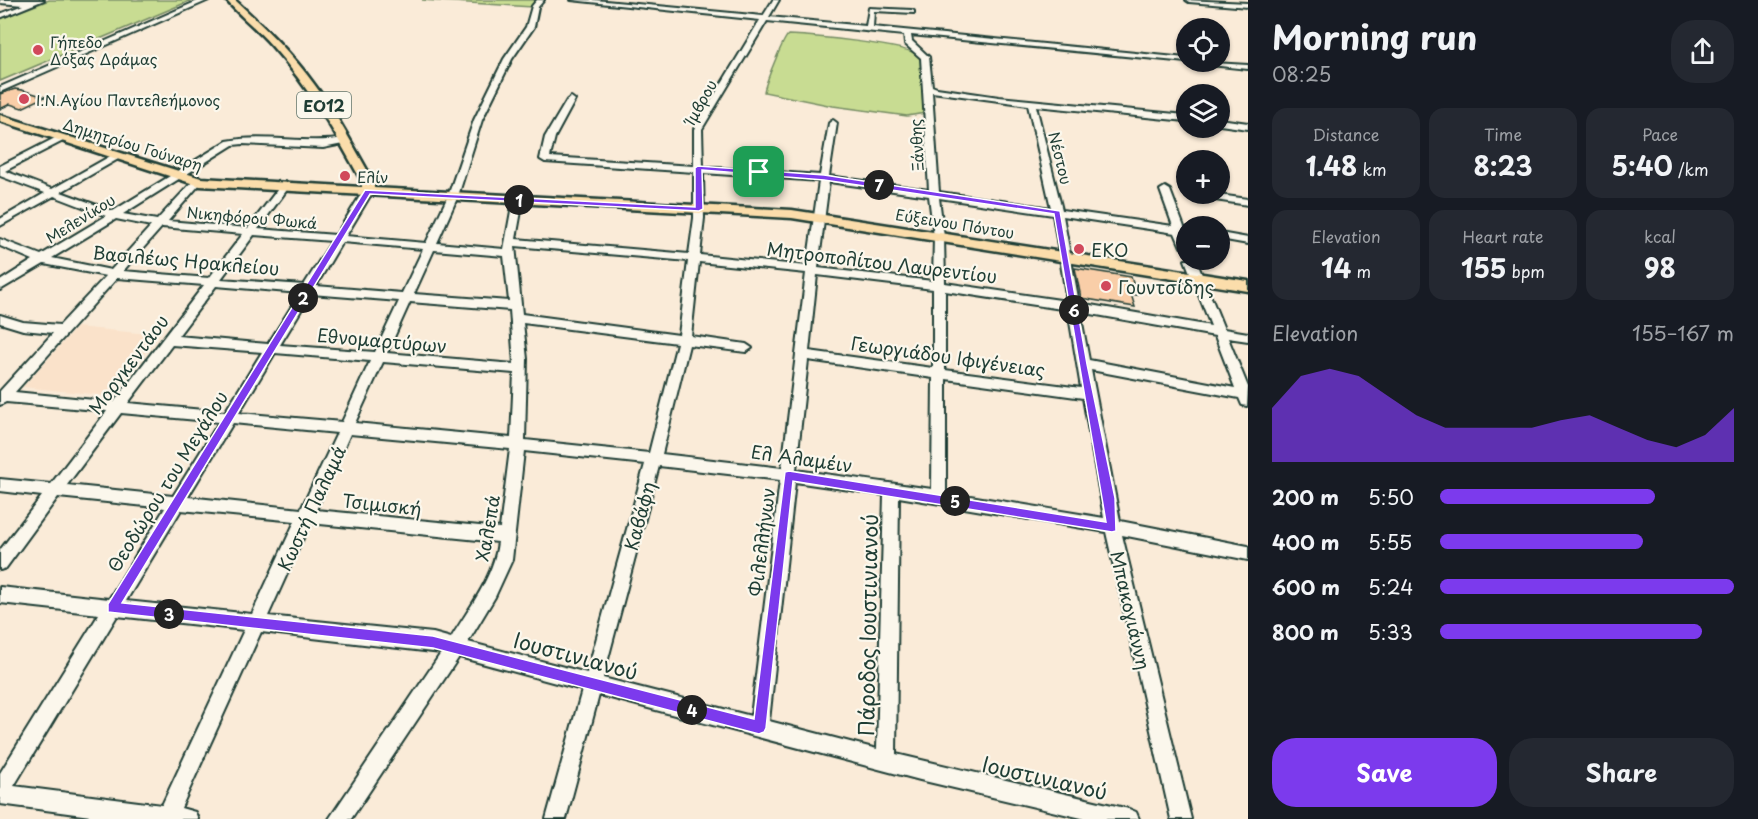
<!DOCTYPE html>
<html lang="en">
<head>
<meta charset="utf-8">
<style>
  :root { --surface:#171b24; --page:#242831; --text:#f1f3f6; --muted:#9ea1a6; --accent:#7c3aed }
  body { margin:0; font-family:"Playpen Sans",sans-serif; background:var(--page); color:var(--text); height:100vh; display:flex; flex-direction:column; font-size:22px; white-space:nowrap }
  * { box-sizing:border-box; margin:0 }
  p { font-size:20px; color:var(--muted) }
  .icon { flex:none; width:33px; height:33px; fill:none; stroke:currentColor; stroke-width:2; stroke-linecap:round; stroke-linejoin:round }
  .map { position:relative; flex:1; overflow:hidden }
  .drawer { display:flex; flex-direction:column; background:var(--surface); width:510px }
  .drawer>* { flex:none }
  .tools { position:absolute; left:1176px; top:18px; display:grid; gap:12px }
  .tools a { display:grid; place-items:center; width:54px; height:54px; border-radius:50%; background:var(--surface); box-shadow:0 2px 4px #0004; font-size:30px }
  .pin { position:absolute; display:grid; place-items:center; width:51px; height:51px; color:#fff; margin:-26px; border-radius:12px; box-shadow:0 3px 9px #0006 }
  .km { position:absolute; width:30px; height:30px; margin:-15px; border-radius:50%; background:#222; color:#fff; font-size:16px; line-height:30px; text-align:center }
  .round { display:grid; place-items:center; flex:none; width:63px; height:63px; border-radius:24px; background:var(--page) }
  .headline { display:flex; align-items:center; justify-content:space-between; height:102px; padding:0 24px }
  h1 { font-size:33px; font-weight:700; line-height:45px }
  .stats { display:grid; grid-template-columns:repeat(3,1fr); gap:9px; height:102px; padding:6px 24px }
  .stats div { display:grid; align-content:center; border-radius:15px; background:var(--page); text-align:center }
  .stats b { font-size:26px; font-weight:700 }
  .stats small { font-size:16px; font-weight:400 }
  .stats p { font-size:16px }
  .chart { height:168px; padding:12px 24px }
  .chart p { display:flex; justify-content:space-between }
  .chart svg { width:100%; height:108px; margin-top:6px; fill:var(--accent); opacity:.7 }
  .action { display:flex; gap:12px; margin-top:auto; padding:12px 24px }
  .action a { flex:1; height:69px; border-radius:24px; background:var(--accent); color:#fff; font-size:24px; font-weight:700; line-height:69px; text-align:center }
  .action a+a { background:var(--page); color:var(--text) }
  ul { padding:0 24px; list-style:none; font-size:20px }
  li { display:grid; grid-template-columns:96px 72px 1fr; align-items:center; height:45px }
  li i { height:15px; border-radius:8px; background:var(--accent) }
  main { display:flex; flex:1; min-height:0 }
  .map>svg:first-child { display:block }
  .built { fill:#fae2ca }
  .green { fill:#c8dc92; stroke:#748c63; stroke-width:1.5 }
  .building { fill:#f9cea8; stroke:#1f3d34; stroke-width:1.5 }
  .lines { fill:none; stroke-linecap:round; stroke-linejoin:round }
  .minor-casing { stroke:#1f3d34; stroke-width:4 }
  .major-casing { stroke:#1f3d34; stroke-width:5 }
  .minor { fill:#fbf7ec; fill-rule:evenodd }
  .major { fill:#fbddab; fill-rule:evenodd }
  .route { fill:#7c3aed; stroke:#fff; stroke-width:1.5; fill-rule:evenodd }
  .poi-dot { fill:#d1495b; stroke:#fbf7ec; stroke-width:2 }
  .labels { text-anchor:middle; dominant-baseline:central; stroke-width:4.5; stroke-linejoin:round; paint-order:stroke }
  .far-poi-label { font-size:15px; fill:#1f3d34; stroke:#fbf7ec; text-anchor:start }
  .far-street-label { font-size:15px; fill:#1f3d34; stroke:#fbf7ec }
  .shield { fill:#fbf7ec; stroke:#61756b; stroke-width:1.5 }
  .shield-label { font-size:16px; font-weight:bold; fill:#1f3d34 }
  .poi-label { font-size:18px; fill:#1f3d34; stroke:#fbf7ec; text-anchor:start }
  .street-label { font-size:18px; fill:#1f3d34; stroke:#fbf7ec }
  .near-street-label { font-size:21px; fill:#1f3d34; stroke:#fbf7ec }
</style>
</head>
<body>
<main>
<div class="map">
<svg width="1248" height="819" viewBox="0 0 1248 819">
  <rect width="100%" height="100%" fill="#faebd8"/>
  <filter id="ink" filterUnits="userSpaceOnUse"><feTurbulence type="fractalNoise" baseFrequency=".0167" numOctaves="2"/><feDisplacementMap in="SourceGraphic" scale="12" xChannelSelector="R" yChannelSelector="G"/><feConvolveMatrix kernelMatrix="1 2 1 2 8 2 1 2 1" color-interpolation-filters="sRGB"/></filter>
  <g filter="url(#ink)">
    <!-- built -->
    <polygon class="built" points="77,327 159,335 111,396 23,387"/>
    <!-- green -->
    <g class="green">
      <polygon points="49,0 192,0 0,81 0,19"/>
      <polygon points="422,0 535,0 532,7"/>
      <path d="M 788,35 C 812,36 904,44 921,56 L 922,61 L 925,113 L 907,116 L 833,106 L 764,92 C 765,84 783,39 788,35 Z"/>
    </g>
    <!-- building -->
    <g class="building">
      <polygon points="15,89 22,90 45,97 22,108 10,104 0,109 0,94"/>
      <polygon points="1075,268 1131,277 1137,295 1131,294 1135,307 1081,298"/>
    </g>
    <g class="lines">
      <defs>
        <g id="minor">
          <polygon points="0,0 44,0 0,18 0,14 23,5 0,3"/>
          <polygon points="200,0 209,0 0,92 0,87"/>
          <path d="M 537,0 L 544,0 L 538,7 L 534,27 L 512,59 L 482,120 L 458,196 L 437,243 L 504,249 L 513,200 L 518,197 L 523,200 L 516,239 L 689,254 L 694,218 L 694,172 L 545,162 L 540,159 L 545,137 L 567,100 L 571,97 L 575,100 L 555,137 L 550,157 L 694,166 L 694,129 L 760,20 L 571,0 L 595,0 L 763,16 L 773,0 L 779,0 L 769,17 L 866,26 L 869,8 L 912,10 L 914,11 L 914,13 L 874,11 L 873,27 L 1186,58 L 1186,62 L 1189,62 L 1186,62 L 911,35 L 912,41 L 929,57 L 932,86 L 937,88 L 999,97 L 1186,115 L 1186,121 L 1036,106 L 1062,210 L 1173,226 L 1160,190 L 1165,187 L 1170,190 L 1184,227 L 1186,228 L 1186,250 L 1181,247 L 1175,233 L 1063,216 L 1079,303 L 1211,326 L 1185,260 L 1196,260 L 1224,329 L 1248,333 L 1248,341 L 1228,338 L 1248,387 L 1247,406 L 1242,405 L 1239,398 L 1091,370 L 1120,521 L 1248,546 L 1248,560 L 1122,535 L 1191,819 L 1171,819 L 1106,532 L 899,497 L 896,754 L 1129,809 L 1136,812 L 1139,819 L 1086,819 L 920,780 L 599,695 L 566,819 L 546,819 L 582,690 L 459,657 L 351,819 L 329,819 L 441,653 L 261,632 L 181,808 L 195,812 L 198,819 L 113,819 L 0,804 L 0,773 L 99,614 L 0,603 L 0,587 L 109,599 L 165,508 L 58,497 L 6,568 L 0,570 L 0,550 L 42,496 L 0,491 L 0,479 L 51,484 L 107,411 L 6,402 L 0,405 L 0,391 L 53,333 L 23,330 L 0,323 L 0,315 L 23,322 L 60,325 L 106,276 L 44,264 L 0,290 L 0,281 L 33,260 L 0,246 L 0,239 L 41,255 L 106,216 L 54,196 L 0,226 L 0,219 L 45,193 L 0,176 L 0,166 L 59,136 L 65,136 L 65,140 L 5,171 L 52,189 L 114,154 L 120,154 L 120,158 L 61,192 L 113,211 L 227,141 C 265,133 305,145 345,138 L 350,141 L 348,143 L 323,148 L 243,144 L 233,145 L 123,214 L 157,220 L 194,180 L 200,180 L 200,184 L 168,221 L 248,228 L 281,185 L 284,184 L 289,187 L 258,229 L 336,235 L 363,191 L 368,188 L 373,191 L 346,236 L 426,243 L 448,196 L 474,120 L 504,59 L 526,27 L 532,6 ZM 767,21 L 904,35 L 905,44 L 921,58 L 929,190 L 829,176 L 837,123 L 833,120 L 829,123 L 820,175 L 703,167 L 702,129 ZM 932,92 L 1028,105 L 1051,208 L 939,192 ZM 703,173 L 819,181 L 807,266 L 700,255 L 704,218 ZM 829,182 L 929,196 L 934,237 L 933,281 L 818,268 ZM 939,198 L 1053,215 L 1067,301 L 945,283 L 944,237 ZM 116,219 L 151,226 L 111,270 L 52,258 ZM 162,227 L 243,234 L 209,278 L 123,271 ZM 254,235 L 332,241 L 304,285 L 221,279 ZM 342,242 L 423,249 L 402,293 L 316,286 ZM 515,246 L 688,261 L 679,335 L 522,314 ZM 434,250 L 504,256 L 509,301 L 414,294 ZM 699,262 L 806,273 L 782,468 L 662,454 L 689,345 L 746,352 L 752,348 L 746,344 L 691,336 ZM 817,275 L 933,289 L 933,368 L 809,351 ZM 117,278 L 204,285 L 114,402 L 15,392 ZM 216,286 L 300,293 L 268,344 L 178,336 ZM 945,291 L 1068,310 L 1081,388 L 945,370 ZM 311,294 L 399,301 L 375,352 L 280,345 ZM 410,302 L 510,310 L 514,364 L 387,353 ZM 1080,312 L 1215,336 L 1235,388 L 1089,360 ZM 523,323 L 677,343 L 649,453 L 525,440 L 527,359 ZM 172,345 L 262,352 L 225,412 L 128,403 ZM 275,353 L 370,361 L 342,422 L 239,413 ZM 808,360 L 933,378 L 932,489 L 796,470 ZM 383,362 L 514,373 L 511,438 L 355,423 ZM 946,379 L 1083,398 L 1104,518 L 946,492 ZM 121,413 L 219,422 L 173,496 L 67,485 ZM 233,423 L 337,433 L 301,509 L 188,497 ZM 350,434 L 510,449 L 500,528 L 316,510 ZM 524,451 L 645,464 L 587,673 L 468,642 L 495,597 L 512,560 ZM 659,466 L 780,480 L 751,716 L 603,678 ZM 795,482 L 884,495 L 877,749 L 769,721 ZM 181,510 L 295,521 L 252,614 L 126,601 ZM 310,523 L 498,542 C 494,577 469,608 451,638 L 433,633 L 268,616 ZM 117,616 L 244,630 L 162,805 L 14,786 Z"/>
          <polygon points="1186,0 1248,3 1248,7 1189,2"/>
          <polygon points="1197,62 1248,65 1248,69 1201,64"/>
          <polygon points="1220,119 1248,123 1248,129 1220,125"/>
          <polygon points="1219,195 1248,199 1248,205 1215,200 1214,198"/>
          <polygon points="1220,233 1248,238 1248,244 1220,239"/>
        </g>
        <path id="major" d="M 226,0 L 235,0 C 263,26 291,52 314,84 C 337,114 355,149 374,182 L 374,188 L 792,210 L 1248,281 L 1248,291 L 792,218 L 200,186 L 0,121 L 0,115 L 201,178 L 362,187 L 362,182 C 336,134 309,87 272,46 C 258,30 240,16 226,0 Z"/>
      </defs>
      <!-- minor casing -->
      <use href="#minor" class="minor-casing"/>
      <!-- major casing -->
      <use href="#major" class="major-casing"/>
      <!-- minor -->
      <use href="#minor" class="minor"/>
      <!-- major -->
      <use href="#major" class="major"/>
    </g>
  </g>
  <!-- route -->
  <path class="route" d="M 698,166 L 824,175 L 1060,211 L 1087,364 L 1115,498 L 1116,531 L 1112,532 L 793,481 L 766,728 L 764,732 L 759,734 L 433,648 L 108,612 L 108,604 L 365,190 L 695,207 L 695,168 ZM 702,170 L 824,180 L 1054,214 L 1106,522 L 789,471 L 785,472 L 754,719 L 433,636 L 122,603 L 370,194 L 699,211 L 703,209 Z"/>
  <!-- markers -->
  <g class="poi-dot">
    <circle cx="38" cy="50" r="6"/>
    <circle cx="24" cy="99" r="6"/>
    <circle cx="345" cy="176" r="6"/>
    <circle cx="1079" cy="249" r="6"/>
    <circle cx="1106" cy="286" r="6"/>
  </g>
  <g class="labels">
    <!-- far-poi labels -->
    <g class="far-poi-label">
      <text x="50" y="41">Γήπεδο<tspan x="50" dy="17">Δόξας Δράμας</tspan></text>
      <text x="36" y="99">Ι.Ν.Αγίου Παντελεήμονος</text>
      <text x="357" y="176">Ελίν</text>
    </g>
    <!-- far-street labels -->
    <g class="far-street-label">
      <text transform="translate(700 102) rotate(-61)">Ίμβρου</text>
      <text transform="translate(133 144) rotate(17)">Δημητρίου Γούναρη</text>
      <text transform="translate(916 145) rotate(-93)">Ξάνθης</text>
      <text transform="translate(1061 158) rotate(76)">Νέστου</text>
      <text transform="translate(252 217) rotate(5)">Νικηφόρου Φωκά</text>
      <text transform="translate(80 218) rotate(-32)">Μελενίκου</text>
      <text transform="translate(955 223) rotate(9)">Εύξεινου Πόντου</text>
    </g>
    <!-- shield labels -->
    <rect class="shield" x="297" y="92" width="54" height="26" rx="4.5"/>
    <g class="shield-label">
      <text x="324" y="105">ΕΟ12</text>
    </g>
    <!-- poi labels -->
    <g class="poi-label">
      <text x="1091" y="249">EKO</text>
      <text x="1118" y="286">Γουντσίδης</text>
    </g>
    <!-- street labels -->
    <g class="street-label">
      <text transform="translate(186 260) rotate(5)">Βασιλέως Ηρακλείου</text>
      <text transform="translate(882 262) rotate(7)">Μητροπολίτου Λαυρεντίου</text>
      <text transform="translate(382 340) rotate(5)">Εθνομαρτύρων</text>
      <text transform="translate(948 356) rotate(8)">Γεωργιάδου Ιφιγένειας</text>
      <text transform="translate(128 364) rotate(-53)">Μοργκεντάου</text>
      <text transform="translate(802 458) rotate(8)">Ελ Αλαμέιν</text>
      <text transform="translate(167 481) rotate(-58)">Θεοδώρου του Μεγάλου</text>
      <text transform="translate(382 504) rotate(6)">Τσιμισκή</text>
      <text transform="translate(311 508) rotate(-65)">Κωστή Παλαμά</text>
      <text transform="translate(639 516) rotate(-75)">Καβάφη</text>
      <text transform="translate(487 528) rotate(-80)">Χαλεπά</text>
      <text transform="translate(761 542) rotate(-83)">Φιλελλήνων</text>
      <text transform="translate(1131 610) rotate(77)">Μπακογιάννη</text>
    </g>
    <!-- near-street labels -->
    <g class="near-street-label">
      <text transform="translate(867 625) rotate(-89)">Πάροδος Ιουστινιανού</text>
      <text transform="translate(576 655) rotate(15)">Ιουστινιανού</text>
      <text transform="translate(1045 777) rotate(13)">Ιουστινιανού</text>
    </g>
  </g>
</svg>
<div class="tools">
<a><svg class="icon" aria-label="locate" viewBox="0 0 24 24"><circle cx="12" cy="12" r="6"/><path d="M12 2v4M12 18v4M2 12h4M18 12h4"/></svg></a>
<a><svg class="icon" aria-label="layers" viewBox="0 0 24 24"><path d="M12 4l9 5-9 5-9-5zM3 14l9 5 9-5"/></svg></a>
<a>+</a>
<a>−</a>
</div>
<div class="pin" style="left:759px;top:172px;background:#1e9e55"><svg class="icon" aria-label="arrive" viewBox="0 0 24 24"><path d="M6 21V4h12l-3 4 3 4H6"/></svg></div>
<b class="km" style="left:519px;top:200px">1</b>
<b class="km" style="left:303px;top:298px">2</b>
<b class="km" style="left:169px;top:614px">3</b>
<b class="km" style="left:692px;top:710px">4</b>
<b class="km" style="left:955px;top:501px">5</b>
<b class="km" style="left:1074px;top:310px">6</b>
<b class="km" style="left:879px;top:185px">7</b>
</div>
<section class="drawer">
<div class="headline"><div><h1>Morning run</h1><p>08:25</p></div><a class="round"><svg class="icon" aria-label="share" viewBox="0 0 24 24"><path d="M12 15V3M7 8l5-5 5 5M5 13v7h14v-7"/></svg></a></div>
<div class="stats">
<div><p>Distance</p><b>1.48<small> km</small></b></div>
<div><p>Time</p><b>8:23</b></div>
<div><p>Pace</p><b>5:40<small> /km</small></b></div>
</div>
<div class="stats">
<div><p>Elevation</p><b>14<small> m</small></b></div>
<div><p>Heart rate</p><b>155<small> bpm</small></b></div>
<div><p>kcal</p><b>98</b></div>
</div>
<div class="chart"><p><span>Elevation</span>155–167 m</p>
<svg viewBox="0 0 160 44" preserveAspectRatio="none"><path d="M0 44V22L10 9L20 6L30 9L40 17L50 25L60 30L70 30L80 30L90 30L100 27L110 25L120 30L130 35L140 38L150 33L160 22V44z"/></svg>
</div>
<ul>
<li><b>200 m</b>5:50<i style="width:73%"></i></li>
<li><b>400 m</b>5:55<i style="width:69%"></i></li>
<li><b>600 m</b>5:24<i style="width:100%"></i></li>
<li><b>800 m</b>5:33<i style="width:89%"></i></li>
</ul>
<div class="action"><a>Save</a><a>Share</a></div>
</section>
</main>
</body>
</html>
